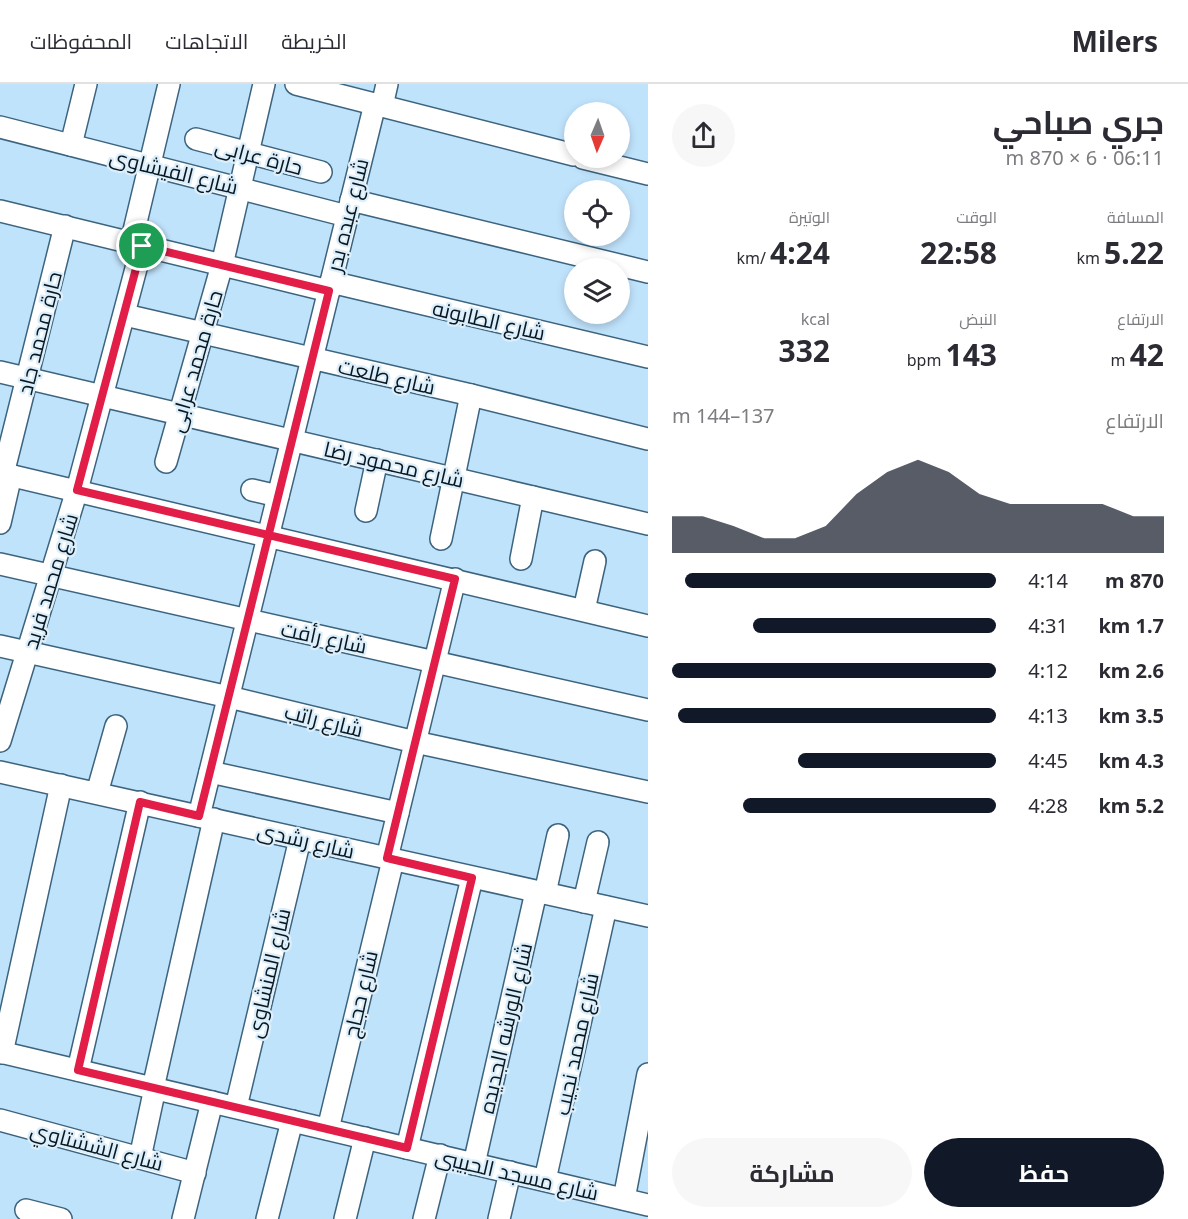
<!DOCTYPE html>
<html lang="ar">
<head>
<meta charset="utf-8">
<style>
  :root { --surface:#fff; --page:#f7f7f7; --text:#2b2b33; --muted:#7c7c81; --line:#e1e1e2; --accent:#111827 }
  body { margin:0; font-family:"Noto Sans",Cairo,sans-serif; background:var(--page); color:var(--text); direction:rtl; height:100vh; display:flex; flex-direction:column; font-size:22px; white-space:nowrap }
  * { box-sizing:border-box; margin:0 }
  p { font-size:20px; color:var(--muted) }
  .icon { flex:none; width:33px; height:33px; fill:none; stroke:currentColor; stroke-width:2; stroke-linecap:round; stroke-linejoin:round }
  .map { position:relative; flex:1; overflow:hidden; direction:ltr }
  .details { display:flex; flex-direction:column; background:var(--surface); width:540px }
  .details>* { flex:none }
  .needle { width:39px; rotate:182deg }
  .buttons { position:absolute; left:564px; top:18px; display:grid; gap:12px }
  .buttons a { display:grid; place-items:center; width:66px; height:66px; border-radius:50%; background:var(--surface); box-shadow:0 3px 9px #0003; font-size:30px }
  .pin { position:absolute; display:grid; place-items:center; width:51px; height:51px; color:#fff; margin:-26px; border:3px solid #fff; border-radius:50%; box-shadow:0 2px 6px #0007 }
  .round { display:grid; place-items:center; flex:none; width:63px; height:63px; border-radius:32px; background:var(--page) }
  .head { display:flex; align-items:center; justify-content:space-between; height:102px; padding:0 24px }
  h1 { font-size:33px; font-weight:700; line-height:45px }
  .metrics { display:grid; grid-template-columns:repeat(3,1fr); gap:9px; height:102px; padding:6px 24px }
  .metrics div { display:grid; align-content:center }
  .metrics b { font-size:30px; font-weight:700 }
  .metrics small { font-size:16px; font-weight:400 }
  .metrics p { font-size:16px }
  .chart { height:168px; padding:12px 24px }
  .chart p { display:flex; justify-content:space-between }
  .chart svg { width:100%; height:108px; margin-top:6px; fill:var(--accent); opacity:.7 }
  .primary-button { display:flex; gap:12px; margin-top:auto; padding:12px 24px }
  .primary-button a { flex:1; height:69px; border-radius:36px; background:var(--accent); color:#fff; font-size:24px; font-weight:700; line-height:69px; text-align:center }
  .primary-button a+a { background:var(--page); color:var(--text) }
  ul { padding:0 24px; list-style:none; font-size:20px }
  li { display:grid; grid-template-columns:96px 72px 1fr; align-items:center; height:45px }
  li i { height:15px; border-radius:8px; background:var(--accent) }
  header { display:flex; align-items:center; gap:36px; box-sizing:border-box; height:84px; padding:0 30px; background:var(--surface); border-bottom:2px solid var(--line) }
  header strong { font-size:28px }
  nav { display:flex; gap:33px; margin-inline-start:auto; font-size:21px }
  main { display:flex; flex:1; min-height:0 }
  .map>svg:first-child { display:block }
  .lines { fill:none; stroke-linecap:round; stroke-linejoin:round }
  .minor-casing { stroke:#3c647f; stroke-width:24 }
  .minor { stroke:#fff; stroke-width:21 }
  .route-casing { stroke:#fff; stroke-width:12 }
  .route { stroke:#e11d48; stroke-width:8 }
  .labels { text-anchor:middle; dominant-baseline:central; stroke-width:4.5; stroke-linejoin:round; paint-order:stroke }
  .street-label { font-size:21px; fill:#071822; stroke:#dceefa }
</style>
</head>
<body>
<header>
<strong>Milers</strong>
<nav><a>الخريطة</a><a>الاتجاهات</a><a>المحفوظات</a></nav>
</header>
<main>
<section class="details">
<div class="head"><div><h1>جري صباحي</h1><p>06:11 · 6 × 870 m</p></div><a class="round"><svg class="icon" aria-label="share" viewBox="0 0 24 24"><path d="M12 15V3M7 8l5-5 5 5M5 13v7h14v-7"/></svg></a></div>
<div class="metrics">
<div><p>المسافة</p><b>5.22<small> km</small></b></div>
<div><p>الوقت</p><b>22:58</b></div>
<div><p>الوتيرة</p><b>4:24<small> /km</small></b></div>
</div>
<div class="metrics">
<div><p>الارتفاع</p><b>42<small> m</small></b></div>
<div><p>النبض</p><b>143<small> bpm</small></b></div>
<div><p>kcal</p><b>332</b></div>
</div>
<div class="chart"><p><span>الارتفاع</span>137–144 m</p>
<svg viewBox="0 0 160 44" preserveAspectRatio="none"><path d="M0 44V29L10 29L20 33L30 38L40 38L50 33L60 20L70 11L80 6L90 11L100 20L110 24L120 24L130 24L140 24L150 29L160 29V44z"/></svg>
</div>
<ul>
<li><b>870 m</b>4:14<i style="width:96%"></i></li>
<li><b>1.7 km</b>4:31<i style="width:75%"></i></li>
<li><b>2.6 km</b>4:12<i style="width:100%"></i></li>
<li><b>3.5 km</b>4:13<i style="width:98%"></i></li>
<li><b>4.3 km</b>4:45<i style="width:61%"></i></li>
<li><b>5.2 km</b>4:28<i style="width:78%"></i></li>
</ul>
<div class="primary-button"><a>حفظ</a><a>مشاركة</a></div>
</section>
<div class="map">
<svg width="648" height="1135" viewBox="0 0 648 1135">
  <rect width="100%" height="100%" fill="#c0e3fc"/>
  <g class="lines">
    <defs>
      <g id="minor">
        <polyline points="296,0 574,71"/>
        <polyline points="382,22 387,0"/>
        <polyline points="0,43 347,132"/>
        <polyline points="196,55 321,88"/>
        <polyline points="71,61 86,0"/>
        <polyline points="583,74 648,90"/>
        <polyline points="351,116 648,188"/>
        <polyline points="0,127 329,207"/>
        <polyline points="131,159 169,0"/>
        <polyline points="331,198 648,273"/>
        <polyline points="125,231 471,311 648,355"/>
        <polyline points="0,288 648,440"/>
        <polyline points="166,378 222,181 264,0"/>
        <polyline points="0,389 648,542"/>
        <polyline points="3,390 65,142"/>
        <polyline points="252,406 278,412"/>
        <polyline points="366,427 377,376"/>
        <polyline points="0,439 11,391"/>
        <polyline points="441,455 471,311"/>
        <polyline points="521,475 533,413"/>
        <polyline points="0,480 648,626"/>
        <polyline points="584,526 595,477"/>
        <polyline points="0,562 229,613 415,658 648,708"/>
        <polyline points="0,657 77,406 142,162"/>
        <polyline points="0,688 648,832"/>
        <polyline points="210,688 398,729"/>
        <polyline points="97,709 116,642"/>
        <polyline points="199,732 375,20"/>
        <polyline points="387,774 455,495"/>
        <polyline points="545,809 558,751"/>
        <polyline points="584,818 598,758"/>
        <polyline points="0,968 648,1121"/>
        <polyline points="2,969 61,701"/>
        <polyline points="78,986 140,718"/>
        <polyline points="153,1004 214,735"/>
        <polyline points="236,1023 300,755"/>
        <polyline points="0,1036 195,1089"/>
        <polyline points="328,1045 393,776"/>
        <polyline points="407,1064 472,794"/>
        <polyline points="140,1074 155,1004"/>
        <polyline points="474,1080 536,808"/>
        <polyline points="545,1096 606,823"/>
        <polyline points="624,1115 648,990"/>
        <polyline points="26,1126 61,1135"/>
        <polyline points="183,1135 212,1018"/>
        <polyline points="267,1135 292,1037"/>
        <polyline points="345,1135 365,1054"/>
        <polyline points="424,1135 440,1071"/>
        <polyline points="499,1135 510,1088"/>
      </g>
    </defs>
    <!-- minor casing -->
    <use href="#minor" class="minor-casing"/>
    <!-- minor -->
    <use href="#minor" class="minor"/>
  </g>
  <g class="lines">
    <defs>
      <path id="route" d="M 142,162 L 329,207 C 285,382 242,557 199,732 L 140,718 L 78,986 L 407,1064 L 472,794 L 387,774 L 455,495 L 77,406 L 142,162"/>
    </defs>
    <!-- route casing -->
    <use href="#route" class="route-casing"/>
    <!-- route -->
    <use href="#route" class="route"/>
  </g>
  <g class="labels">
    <!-- street labels -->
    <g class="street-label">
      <text transform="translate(259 72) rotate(15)">حارة عرابى</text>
      <text transform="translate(174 87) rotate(14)">شارع الفيشاوى</text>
      <text transform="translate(347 131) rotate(-76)">شارع عبده بدر</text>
      <text transform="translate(489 236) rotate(13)">شارع الطابونه</text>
      <text transform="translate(39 249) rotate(-76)">حارة محمد جاد</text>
      <text transform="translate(195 277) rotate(-74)">حارة محمد عرابى</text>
      <text transform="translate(387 292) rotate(13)">شارع طلعت</text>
      <text transform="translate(394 380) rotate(13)">شارع محمود رضا</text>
      <text transform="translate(50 497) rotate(-73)">شارع محمد فريد</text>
      <text transform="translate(324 553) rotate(12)">شارع رأفت</text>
      <text transform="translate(324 636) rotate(14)">شارع راتب</text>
      <text transform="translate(306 756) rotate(13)">شارع رشدى</text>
      <text transform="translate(268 889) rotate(-77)">شارع المنشاوى</text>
      <text transform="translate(360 910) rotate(-77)">شارع حجاج</text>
      <text transform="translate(505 944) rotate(-77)">شارع الورشه الجديده</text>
      <text transform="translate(576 960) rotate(-78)">شارع محمد نجيب</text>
      <text transform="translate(97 1062) rotate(15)">شارع الششتاوي</text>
      <text transform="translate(517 1090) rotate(13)">شارع مسجد الحبيبى</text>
    </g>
  </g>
</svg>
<div class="buttons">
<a><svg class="needle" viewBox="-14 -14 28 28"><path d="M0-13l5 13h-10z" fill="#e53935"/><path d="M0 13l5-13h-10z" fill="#7c7c81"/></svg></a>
<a><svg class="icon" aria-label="locate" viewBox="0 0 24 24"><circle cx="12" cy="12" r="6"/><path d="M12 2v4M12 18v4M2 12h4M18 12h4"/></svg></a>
<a><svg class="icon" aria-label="layers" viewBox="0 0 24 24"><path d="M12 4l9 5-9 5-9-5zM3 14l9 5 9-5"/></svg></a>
</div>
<div class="pin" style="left:142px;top:162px;background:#1e9e55"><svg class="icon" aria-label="arrive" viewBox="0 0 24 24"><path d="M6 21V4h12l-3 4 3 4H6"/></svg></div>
</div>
</main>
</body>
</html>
